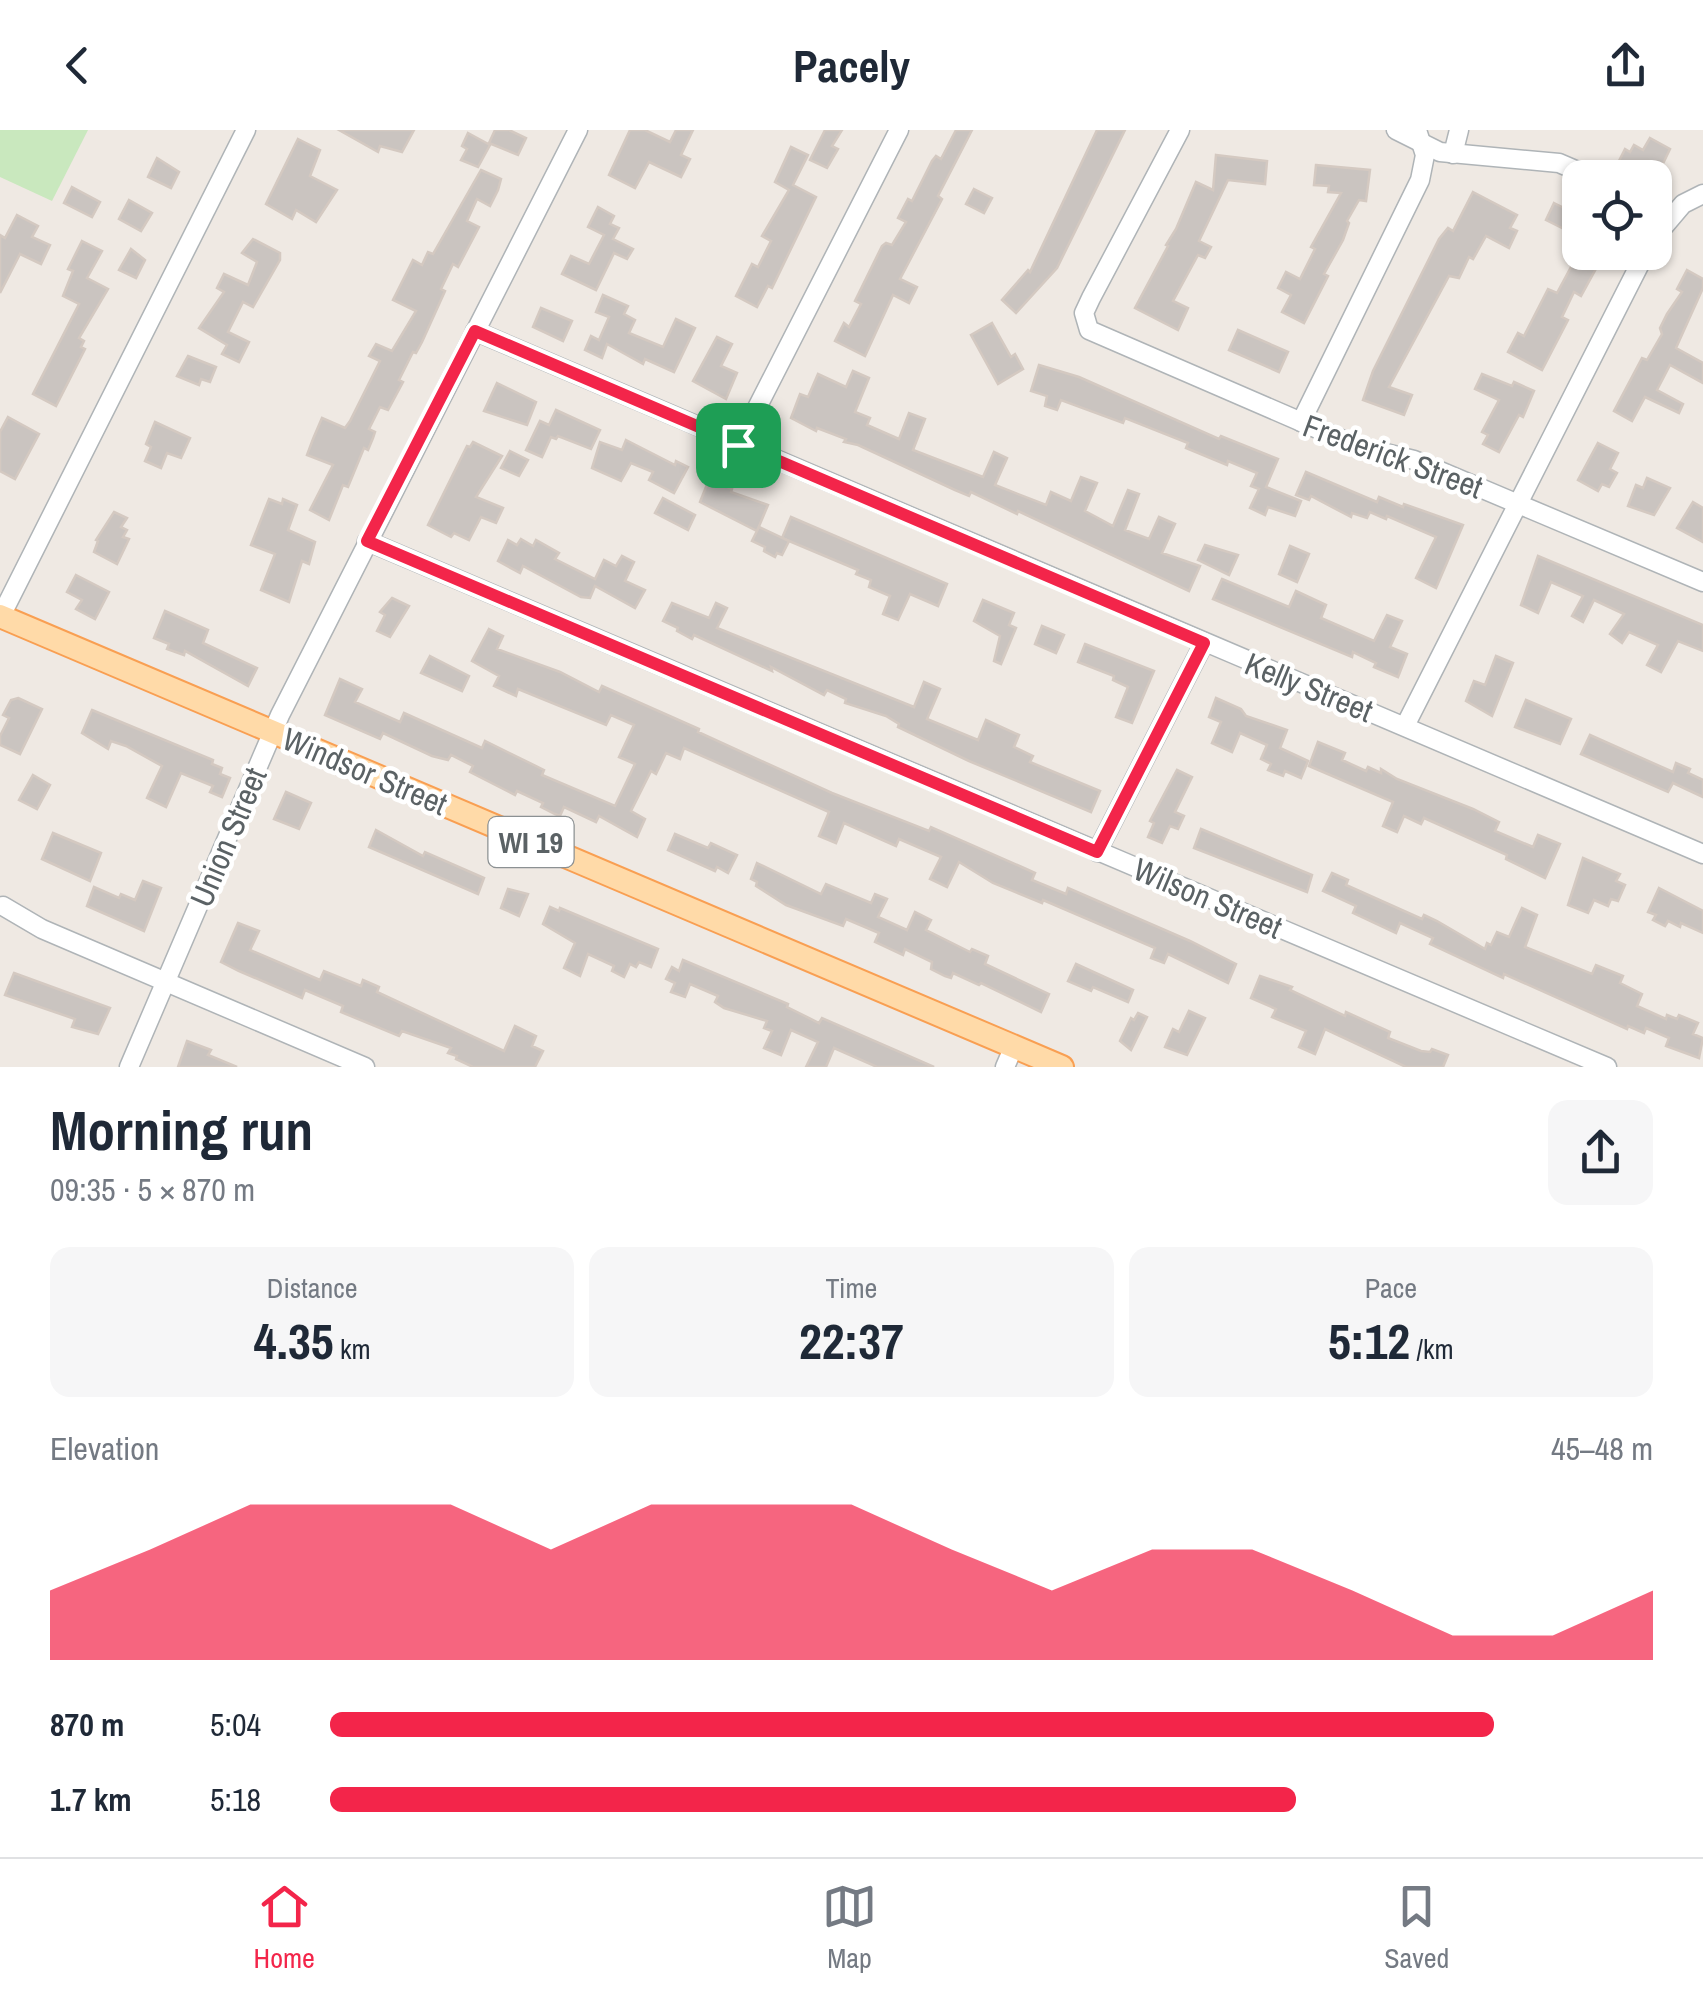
<!DOCTYPE html>
<html lang="en">
<head>
<meta charset="utf-8">
<style>
  :root { --surface:#fff; --page:#f6f6f7; --text:#1f2937; --muted:#747a83; --line:#e0e1e3; --accent:#f3254a }
  body { margin:0; font-family:"Archivo Narrow",sans-serif; background:var(--page); color:var(--text); height:100vh; display:flex; flex-direction:column; font-size:38px; white-space:nowrap }
  * { box-sizing:border-box; margin:0 }
  p { font-size:32px; color:var(--muted) }
  .icon { flex:none; width:55px; height:55px; fill:none; stroke:currentColor; stroke-width:2; stroke-linecap:round; stroke-linejoin:round }
  .map { position:relative; height:937px; overflow:hidden }
  .details { display:flex; flex-direction:column; background:var(--surface); flex:1 }
  .details>* { flex:none }
  .fabs { position:absolute; left:1562px; top:30px; display:grid; gap:20px }
  .fabs a { display:grid; place-items:center; width:110px; height:110px; border-radius:20px; background:var(--surface); box-shadow:0 2px 8px #0004; font-size:50px }
  .pin { position:absolute; display:grid; place-items:center; width:85px; height:85px; color:#fff; margin:-42px; border-radius:20px; box-shadow:0 5px 15px #0006 }
  .round { display:grid; place-items:center; flex:none; width:105px; height:105px; border-radius:20px; background:var(--page) }
  .overview { display:flex; align-items:center; justify-content:space-between; height:170px; padding:0 50px }
  h1 { font-size:55px; font-weight:800; line-height:75px }
  .figures { display:grid; grid-template-columns:repeat(3,1fr); gap:15px; height:170px; padding:10px 50px }
  .figures div { display:grid; align-content:center; border-radius:20px; background:var(--page); text-align:center }
  .figures b { font-size:50px; font-weight:800 }
  .figures small { font-size:28px; font-weight:400 }
  .figures p { font-size:28px }
  .chart { height:280px; padding:20px 50px }
  .chart p { display:flex; justify-content:space-between }
  .chart svg { width:100%; height:180px; margin-top:10px; fill:var(--accent); opacity:.7 }
  ul { padding:0 50px; list-style:none; font-size:32px }
  li { display:grid; grid-template-columns:160px 120px 1fr; align-items:center; height:75px }
  li i { height:25px; border-radius:12px; background:var(--accent) }
  header { display:flex; justify-content:space-between; align-items:center; height:130px; padding:0 50px; background:var(--surface); font-size:45px; font-weight:800 }
  .dock { display:flex; justify-content:space-around; align-items:center; height:140px; border-top:2px solid var(--line); background:var(--surface); font-size:28px; color:var(--muted) }
  .dock a { display:grid; justify-items:center; gap:5px }
  .dock .on { color:var(--accent) }
  .map>svg:first-child { display:block }
  .green { fill:#c9e8be }
  .building { fill:#cac4c0; stroke:#d4c9c1; stroke-width:2.5 }
  .lines { fill:none; stroke-linecap:round; stroke-linejoin:round }
  .minor-casing { stroke:#afb4b7; stroke-width:21 }
  .major-casing { stroke:#f99f52; stroke-width:26 }
  .minor { stroke:#fff; stroke-width:18 }
  .major { stroke:#ffdaa8; stroke-width:22 }
  .route-casing { stroke:#fff; stroke-width:20 }
  .route { stroke:#f3254a; stroke-width:12 }
  .labels { text-anchor:middle; dominant-baseline:central; stroke-width:9; stroke-linejoin:round; paint-order:stroke }
  .shield { fill:#fff; stroke:#8c9193; stroke-width:2.5 }
  .shield-label { font-size:30px; font-weight:bold; fill:#5b6265 }
  .street-label { font-size:32px; fill:#5b6265; stroke:#fff }
</style>
</head>
<body>
<header><svg class="icon" aria-label="back" viewBox="0 0 24 24"><path d="M15 5l-7 7 7 7"/></svg>Pacely<svg class="icon" aria-label="share" viewBox="0 0 24 24"><path d="M12 15V3M7 8l5-5 5 5M5 13v7h14v-7"/></svg></header>
<div class="map">
<svg width="1703" height="937" viewBox="0 0 1703 937">
  <rect width="100%" height="100%" fill="#efe9e3"/>
  <!-- green -->
  <polygon class="green" points="0,0 88,0 52,71 0,47"/>
  <!-- building -->
  <g class="building">
    <polygon points="339,0 414,0 402,22 380,16 378,22"/>
    <polygon points="495,0 509,0 526,8 518,25 489,13"/>
    <polygon points="630,0 645,0 670,12 676,0 693,0 681,25 690,29 681,47 649,32 635,58 609,45"/>
    <polygon points="825,0 842,0 832,16 838,19 827,38 810,30"/>
    <polygon points="956,0 972,0 938,66 942,69 900,149 917,157 909,173 893,165 865,226 835,211 844,193 849,197 861,174 855,171 882,116 886,113 892,115 906,92 898,88 908,69 912,71 932,31 936,26 941,29"/>
    <polygon points="1097,0 1125,0 1057,138 1016,183 1002,170 1028,140 1030,142"/>
    <polygon points="468,3 490,15 478,37 461,30 467,19 462,16"/>
    <polygon points="1650,8 1670,19 1659,42 1652,39 1649,46 1619,31 1625,19 1630,22 1634,15 1643,20"/>
    <polygon points="298,9 320,20 310,46 337,60 316,92 296,80 292,89 266,74"/>
    <polygon points="791,17 808,25 793,55 816,67 772,158 768,156 757,177 736,166 752,134 758,137 771,111 762,106 789,60 775,52"/>
    <polygon points="1216,25 1267,31 1265,54 1228,50 1199,111 1211,117 1205,128 1198,125 1173,171 1188,178 1178,200 1135,178 1168,116 1166,115 1176,99 1196,52 1213,60"/>
    <polygon points="157,28 179,42 171,58 148,47"/>
    <polygon points="1316,35 1370,40 1366,71 1359,70 1347,91 1349,93 1343,110 1324,144 1328,146 1304,193 1282,182 1291,165 1278,158 1286,142 1300,149 1315,119 1311,117 1341,63 1328,62 1329,56 1314,55"/>
    <polygon points="481,40 501,49 498,60 490,76 477,69 467,91 479,97 458,137 453,134 441,159 445,161 422,212 416,223 413,222 399,250 403,252 388,280 380,277 369,299 375,302 373,308 368,320 364,318 348,357 343,355 329,390 310,380 333,335 307,325 313,309 322,288 345,298 350,291 380,231 369,226 376,214 392,221 416,181 393,170 413,130 422,135 428,122 433,124"/>
    <polygon points="72,57 100,72 92,87 64,73"/>
    <polygon points="974,59 992,68 984,83 966,74"/>
    <polygon points="1473,62 1517,85 1510,98 1517,101 1509,118 1486,106 1473,129 1469,127 1459,148 1449,146 1389,257 1412,265 1404,285 1363,270 1373,241 1439,109 1448,98 1453,101"/>
    <polygon points="129,70 152,83 141,101 119,89"/>
    <polygon points="1554,73 1580,86 1580,107 1546,90"/>
    <polygon points="598,77 614,86 610,94 619,98 613,109 633,119 627,129 614,123 596,160 562,144 571,126 589,134 604,105 588,97"/>
    <polygon points="17,85 38,96 32,107 50,115 41,134 20,124 0,163 0,105 5,108"/>
    <polygon points="253,109 280,123 280,130 253,177 243,172 228,202 249,212 239,232 222,224 227,215 199,198 224,162 217,158 224,144 248,155 257,132 242,123"/>
    <polygon points="82,111 102,121 87,148 108,159 79,208 84,211 81,217 85,219 56,276 33,264 79,174 63,166 73,141 68,139"/>
    <polygon points="131,119 145,130 136,148 119,140"/>
    <polygon points="1578,124 1598,135 1581,166 1574,162 1562,187 1568,190 1542,240 1508,222 1518,203 1524,206 1548,159 1557,163"/>
    <polygon points="1687,140 1703,149 1703,158 1676,218 1703,233 1703,253 1670,235 1657,260 1683,274 1679,283 1645,267 1632,291 1614,281 1642,228 1647,230 1662,204 1660,198 1667,184 1682,162 1677,159"/>
    <polygon points="603,165 628,176 624,184 635,190 629,203 663,217 676,189 695,198 674,242 645,229 643,234 607,214 602,228 585,220 591,206 599,210 609,187 596,182"/>
    <polygon points="541,178 572,191 563,211 533,197"/>
    <polygon points="992,193 1011,227 1015,224 1023,239 998,254 971,205"/>
    <polygon points="1238,200 1288,222 1279,242 1229,220"/>
    <polygon points="717,207 732,214 721,236 737,243 726,269 693,251"/>
    <polygon points="188,226 216,237 210,252 201,249 199,255 177,246"/>
    <polygon points="1039,235 1079,247 1219,309 1221,306 1278,329 1266,357 1301,371 1295,386 1268,377 1265,385 1250,378 1259,359 1251,356 1257,343 1228,331 1227,335 1186,318 1188,313 1125,288 1123,293 1061,270 1057,280 1045,276 1047,266 1031,261"/>
    <polygon points="853,241 869,248 855,282 870,288 867,295 899,309 909,283 925,289 913,320 983,347 994,322 1007,328 995,355 1046,375 1051,362 1071,371 1081,347 1097,353 1085,381 1113,396 1128,360 1139,364 1125,400 1149,409 1159,387 1175,394 1162,423 1200,436 1189,461 1018,381 1017,384 971,362 969,366 955,360 858,315 844,312 846,309 817,298 816,301 791,288 800,264 808,267 818,244 846,257"/>
    <polygon points="1482,244 1512,256 1514,252 1534,261 1523,287 1519,285 1499,322 1483,314 1488,305 1482,302 1499,270 1475,259"/>
    <polygon points="497,253 536,272 527,295 484,281"/>
    <polygon points="556,280 600,300 591,319 558,306 556,309 551,307 542,327 526,320 540,291 549,295"/>
    <polygon points="8,287 39,304 15,349 0,341 0,302"/>
    <polygon points="155,292 190,308 181,328 167,323 161,338 145,331 151,317 146,314"/>
    <polygon points="626,310 675,335 676,331 688,337 674,363 649,350 653,342 631,333 621,351 592,338 600,312 622,320"/>
    <polygon points="473,312 502,326 476,367 503,378 496,393 481,387 469,410 454,403 451,407 428,395 467,316 470,317"/>
    <polygon points="1598,313 1618,323 1610,339 1617,343 1609,357 1602,354 1598,361 1578,350"/>
    <polygon points="510,321 528,330 519,346 501,338"/>
    <polygon points="1306,342 1377,372 1379,367 1403,377 1404,374 1463,395 1436,458 1416,448 1436,407 1387,386 1386,389 1370,382 1367,388 1352,383 1351,387 1311,366 1309,370 1296,365"/>
    <polygon points="1647,348 1670,358 1654,385 1628,376 1636,355 1643,358"/>
    <polygon points="708,352 715,355 716,352 732,359 731,362 768,375 757,401 700,372"/>
    <polygon points="663,368 695,385 688,400 655,383"/>
    <polygon points="269,369 282,374 283,369 297,375 288,400 315,412 309,434 302,431 289,472 261,460 275,424 251,415"/>
    <polygon points="1693,372 1703,378 1703,412 1677,398"/>
    <polygon points="114,382 127,388 121,397 127,400 123,407 129,409 117,434 94,422 98,411 96,410"/>
    <polygon points="791,387 947,454 938,476 910,464 898,490 883,484 890,466 869,457 871,450 856,444 858,440 782,408"/>
    <polygon points="759,397 789,411 782,425 777,423 775,427 764,421 765,417 752,411"/>
    <polygon points="521,409 533,416 536,410 559,423 555,429 595,449 604,430 616,436 622,426 634,432 625,451 645,460 635,478 595,456 590,468 581,467 523,436 520,443 498,431 508,410 517,415"/>
    <polygon points="1205,415 1238,425 1229,445 1198,430"/>
    <polygon points="1290,416 1309,424 1297,452 1279,444"/>
    <polygon points="1538,426 1703,495 1703,521 1678,511 1661,542 1647,535 1658,515 1629,502 1622,513 1610,504 1624,484 1594,470 1583,492 1572,486 1583,466 1551,452 1538,483 1521,475"/>
    <polygon points="76,445 109,462 95,489 76,479 82,470 67,462"/>
    <polygon points="1222,449 1289,477 1296,461 1326,475 1321,488 1374,511 1387,485 1402,491 1390,517 1407,524 1398,547 1374,537 1376,533 1353,522 1352,527 1213,469"/>
    <polygon points="392,468 409,476 390,507 377,501 385,485 380,482"/>
    <polygon points="983,470 1014,483 1009,495 1016,498 1001,534 994,531 1000,506 974,491"/>
    <polygon points="672,473 709,488 716,473 727,478 717,498 914,577 924,552 940,559 927,589 978,610 986,590 1019,605 1014,617 1033,626 1030,632 1100,661 1091,682 969,631 898,597 899,594 886,586 845,573 846,569 827,560 824,565 771,537 772,541 694,505 692,509 677,501 678,498 663,491"/>
    <polygon points="165,481 208,500 203,513 257,538 248,556 185,521 184,525 167,519 169,514 154,508"/>
    <polygon points="1042,496 1064,505 1056,523 1035,514"/>
    <polygon points="489,499 503,506 497,519 560,542 599,562 602,556 699,599 698,602 832,663 929,701 931,697 1024,738 1035,743 1032,750 1066,764 1068,758 1190,811 1236,834 1228,853 1168,824 1164,833 1151,828 1155,818 1043,770 1042,773 993,753 959,732 947,757 930,749 941,727 899,709 896,716 844,693 836,713 819,706 829,682 684,618 680,629 666,623 656,644 651,641 631,681 645,689 637,707 599,686 596,692 564,677 560,686 555,684 541,677 543,673 517,661 515,665 470,642 473,636 451,625 448,630 432,626 383,603 380,609 325,585 340,549 362,559 355,572 400,592 404,583 482,618 485,611 544,640 542,645 615,676 635,634 619,627 634,595 611,585 606,595 518,559 516,566 494,556 499,546 472,531"/>
    <polygon points="1085,514 1154,541 1132,593 1116,587 1128,557 1113,550 1114,546 1078,532"/>
    <polygon points="430,526 469,546 462,561 421,543"/>
    <polygon points="1496,526 1513,533 1492,586 1466,571 1474,551 1485,555"/>
    <polygon points="18,568 42,579 20,624 0,615 0,606 9,588 3,585 11,570"/>
    <polygon points="1216,568 1241,579 1246,586 1287,600 1280,618 1308,631 1301,648 1285,641 1283,646 1268,640 1271,634 1261,629 1267,615 1240,603 1232,622 1212,613 1221,592 1209,587"/>
    <polygon points="1526,570 1571,589 1560,614 1515,597"/>
    <polygon points="92,580 213,630 212,634 222,638 220,644 230,648 222,667 210,662 213,656 181,643 166,677 147,668 162,636 126,616 111,611 108,619 82,603"/>
    <polygon points="1590,605 1673,642 1676,633 1690,639 1688,643 1703,650 1703,667 1673,653 1668,662 1581,624"/>
    <polygon points="1318,612 1345,623 1342,630 1366,641 1368,637 1381,643 1381,639 1397,649 1473,679 1499,692 1495,701 1533,717 1538,705 1560,714 1545,748 1506,729 1507,725 1424,688 1421,694 1404,686 1397,702 1383,696 1393,672 1309,636"/>
    <polygon points="1177,640 1192,647 1175,682 1184,686 1178,699 1170,696 1162,713 1148,707 1154,693 1150,691"/>
    <polygon points="33,645 50,655 37,679 19,670"/>
    <polygon points="286,662 311,673 299,699 274,689"/>
    <polygon points="1201,699 1312,745 1307,762 1194,718"/>
    <polygon points="376,700 423,726 425,722 484,748 478,764 369,717"/>
    <polygon points="53,703 101,723 90,751 42,729"/>
    <polygon points="675,704 708,718 711,713 737,725 728,743 717,737 715,741 668,720"/>
    <polygon points="1583,728 1620,744 1616,751 1625,755 1618,771 1611,769 1608,776 1594,770 1588,783 1568,775"/>
    <polygon points="757,733 821,764 826,754 871,773 875,764 887,769 878,787 907,800 915,782 931,790 926,800 970,822 972,819 988,826 985,834 1049,864 1041,882 981,853 979,855 953,843 951,848 945,846 931,839 932,832 905,819 903,825 875,812 879,803 846,789 843,796 786,775 756,756 757,752 751,749"/>
    <polygon points="1332,743 1348,750 1346,755 1422,789 1424,785 1437,791 1485,819 1487,813 1491,815 1497,802 1509,807 1522,778 1537,785 1525,817 1592,844 1596,835 1623,846 1620,853 1642,864 1637,876 1666,889 1667,885 1677,889 1679,885 1698,893 1693,904 1703,908 1699,928 1666,916 1669,908 1646,898 1644,903 1628,896 1627,899 1504,844 1503,848 1430,814 1433,808 1400,793 1396,803 1353,783 1356,776 1323,761"/>
    <polygon points="143,751 161,758 144,801 87,776 94,757 119,768 121,764 135,770"/>
    <polygon points="1659,758 1703,781 1703,803 1681,793 1680,797 1668,791 1665,796 1653,790 1656,785 1648,782"/>
    <polygon points="508,759 528,764 519,786 501,778"/>
    <polygon points="550,777 559,781 560,778 658,819 651,837 639,832 636,837 630,834 624,847 612,841 614,836 588,824 580,846 564,838 575,813 543,794"/>
    <polygon points="238,793 259,801 250,820 320,850 324,841 361,856 363,850 379,857 377,862 504,921 515,896 536,906 532,916 543,921 535,937 473,937 456,929 457,926 448,923 451,918 402,901 399,906 341,882 343,876 305,860 302,868 239,841 221,832"/>
    <polygon points="683,830 788,874 787,877 819,893 822,888 934,937 877,937 834,918 826,937 806,937 818,912 791,900 781,925 764,918 772,901 764,898 767,891 724,878 715,872 718,866 690,854 685,867 671,862 675,853 666,849 672,837 679,841"/>
    <polygon points="1076,834 1133,860 1128,872 1093,857 1091,861 1068,851"/>
    <polygon points="14,843 110,878 98,904 72,897 75,889 5,865"/>
    <polygon points="1260,846 1292,857 1290,860 1345,886 1346,882 1390,902 1388,908 1421,921 1430,922 1432,919 1448,925 1443,937 1406,937 1325,899 1315,924 1299,917 1306,901 1272,887 1276,879 1251,868"/>
    <polygon points="1189,881 1205,888 1187,925 1165,917 1173,899 1179,902"/>
    <polygon points="1138,883 1147,887 1131,920 1120,911 1131,888 1134,890"/>
    <polygon points="187,911 211,920 208,925 237,937 178,937"/>
  </g>
  <g class="lines">
    <defs>
      <g id="minor">
        <polyline points="1180,0 1091,168 1084,183 1089,200 1357,316 1414,330 1703,452"/>
        <polyline points="1396,0 1440,22 1559,33 1594,48"/>
        <polyline points="1453,24 1459,0"/>
        <polyline points="1655,107 1683,74 1703,64"/>
        <polyline points="475,201 1703,724"/>
        <polyline points="1301,292 1420,50 1425,25 1417,0"/>
        <polyline points="738,315 899,0"/>
        <polyline points="367,411 1607,937"/>
        <polyline points="1,486 246,0"/>
        <polyline points="1405,596 1646,122"/>
        <polyline points="1097,722 1204,513"/>
        <polyline points="3,776 42,799 365,937"/>
        <polyline points="129,937 280,585 578,0"/>
        <polyline points="1005,937 1014,916"/>
      </g>
      <polyline id="major" points="0,486 1062,937"/>
    </defs>
    <!-- minor casing -->
    <use href="#minor" class="minor-casing"/>
    <!-- major casing -->
    <use href="#major" class="major-casing"/>
    <!-- minor -->
    <use href="#minor" class="minor"/>
    <!-- major -->
    <use href="#major" class="major"/>
  </g>
  <g class="lines">
    <defs>
      <polygon id="route" points="475,201 1204,513 1097,722 367,411"/>
    </defs>
    <!-- route casing -->
    <use href="#route" class="route-casing"/>
    <!-- route -->
    <use href="#route" class="route"/>
  </g>
  <g class="labels">
    <!-- shield labels -->
    <rect class="shield" x="488.5" y="687" width="85" height="50" rx="8"/>
    <g class="shield-label">
      <text x="531" y="712">WI 19</text>
    </g>
    <!-- street labels -->
    <g class="street-label">
      <text transform="translate(1393 326) rotate(20)">Frederick Street</text>
      <text transform="translate(1309 557) rotate(22)">Kelly Street</text>
      <text transform="translate(365 641) rotate(23)">Windsor Street</text>
      <text transform="translate(228 707) rotate(-67)">Union Street</text>
      <text transform="translate(1208 768) rotate(23)">Wilson Street</text>
    </g>
  </g>
</svg>
<div class="fabs">
<a><svg class="icon" aria-label="locate" viewBox="0 0 24 24"><circle cx="12" cy="12" r="6"/><path d="M12 2v4M12 18v4M2 12h4M18 12h4"/></svg></a>
</div>
<div class="pin" style="left:738px;top:315px;background:#1e9e55"><svg class="icon" aria-label="arrive" viewBox="0 0 24 24"><path d="M6 21V4h12l-3 4 3 4H6"/></svg></div>
</div>
<section class="details">
<div class="overview"><div><h1>Morning run</h1><p>09:35 · 5 × 870 m</p></div><a class="round"><svg class="icon" aria-label="share" viewBox="0 0 24 24"><path d="M12 15V3M7 8l5-5 5 5M5 13v7h14v-7"/></svg></a></div>
<div class="figures">
<div><p>Distance</p><b>4.35<small> km</small></b></div>
<div><p>Time</p><b>22:37</b></div>
<div><p>Pace</p><b>5:12<small> /km</small></b></div>
</div>
<div class="chart"><p><span>Elevation</span>45–48 m</p>
<svg viewBox="0 0 160 44" preserveAspectRatio="none"><path d="M0 44V27L10 17L20 6L30 6L40 6L50 17L60 6L70 6L80 6L90 17L100 27L110 17L120 17L130 27L140 38L150 38L160 27V44z"/></svg>
</div>
<ul>
<li><b>870 m</b>5:04<i style="width:88%"></i></li>
<li><b>1.7 km</b>5:18<i style="width:73%"></i></li>
</ul>
</section>
<nav class="dock">
<a class="on"><svg class="icon" aria-label="home" viewBox="0 0 24 24"><path d="M3 11l9-7 9 7M6 9v11h12V9"/></svg>Home</a>
<a><svg class="icon" aria-label="map" viewBox="0 0 24 24"><path d="M3 6l6-2 6 2 6-2v14l-6 2-6-2-6 2zM9 4v14M15 6v14"/></svg>Map</a>
<a><svg class="icon" aria-label="saved" viewBox="0 0 24 24"><path d="M7 4h10v16l-5-4-5 4z"/></svg>Saved</a>
</nav>
</body>
</html>
